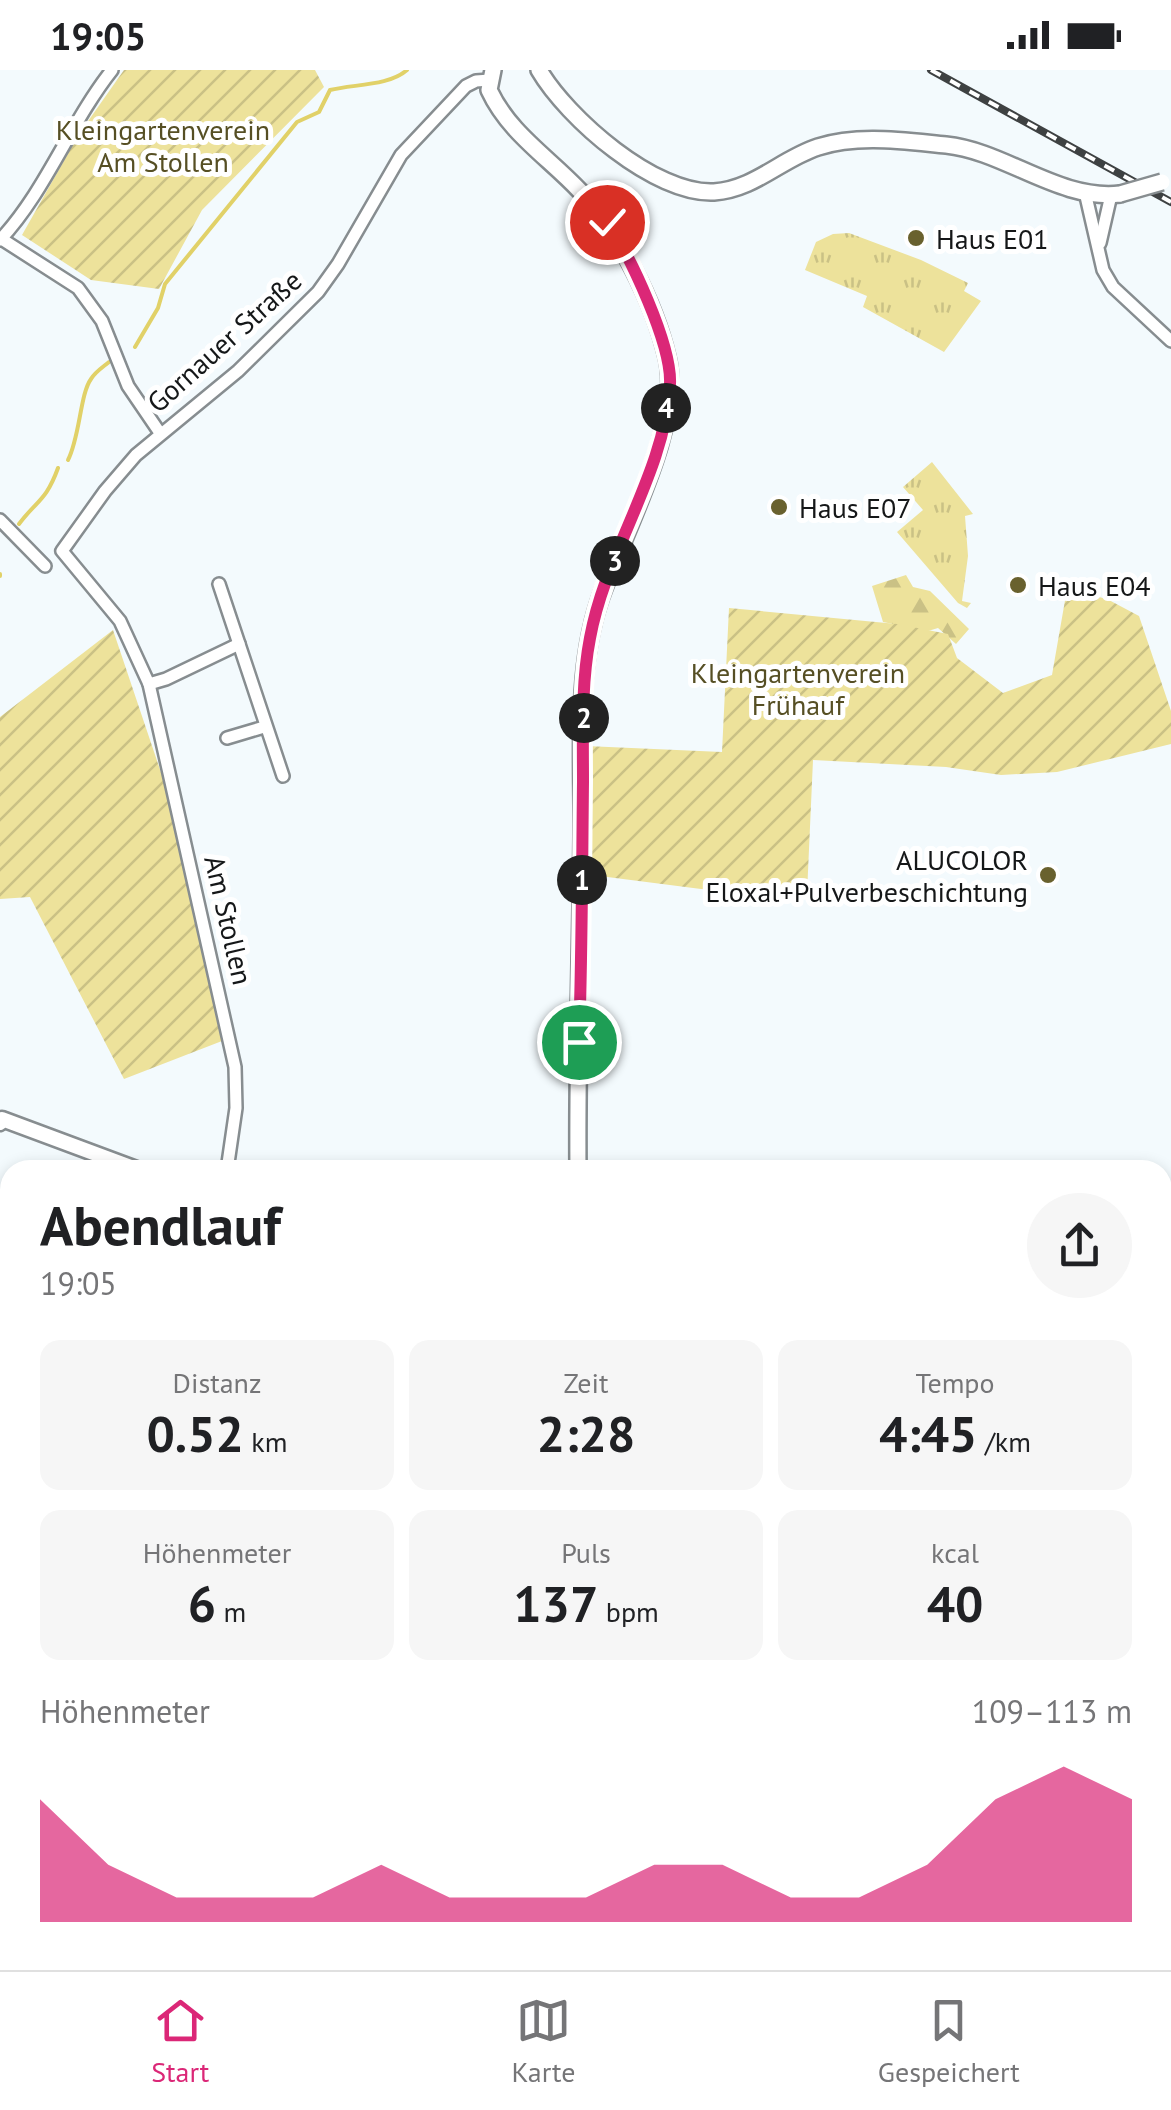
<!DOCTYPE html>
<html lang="de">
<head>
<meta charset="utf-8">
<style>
  :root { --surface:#fff; --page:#f6f6f6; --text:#202124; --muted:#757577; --line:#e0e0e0; --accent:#db2777 }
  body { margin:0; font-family:"PT Sans",sans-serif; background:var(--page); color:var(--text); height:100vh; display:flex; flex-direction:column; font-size:38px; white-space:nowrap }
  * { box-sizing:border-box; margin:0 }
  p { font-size:32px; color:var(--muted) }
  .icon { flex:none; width:55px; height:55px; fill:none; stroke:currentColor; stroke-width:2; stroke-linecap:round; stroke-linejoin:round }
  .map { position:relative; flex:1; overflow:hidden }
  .details { position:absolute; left:0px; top:1090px; width:1172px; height:810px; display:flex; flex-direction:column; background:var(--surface); border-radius:30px 30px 0 0; box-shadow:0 5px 15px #0003 }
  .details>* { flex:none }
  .pin { position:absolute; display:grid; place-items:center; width:85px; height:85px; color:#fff; margin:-42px; border:5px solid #fff; border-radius:50%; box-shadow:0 2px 10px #0007 }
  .km { position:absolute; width:50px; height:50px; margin:-25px; border-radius:50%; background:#222; color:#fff; font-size:28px; line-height:50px; text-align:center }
  .round { display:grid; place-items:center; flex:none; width:105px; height:105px; border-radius:52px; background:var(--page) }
  .overview { display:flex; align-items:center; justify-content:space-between; height:170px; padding:0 40px }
  h1 { font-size:55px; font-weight:700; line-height:75px }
  .metrics { display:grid; grid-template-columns:repeat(3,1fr); gap:15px; height:170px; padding:10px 40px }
  .metrics div { display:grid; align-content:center; border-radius:20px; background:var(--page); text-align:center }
  .metrics b { font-size:50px; font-weight:700 }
  .metrics small { font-size:28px; font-weight:400 }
  .metrics p { font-size:28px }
  .chart { height:280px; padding:20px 40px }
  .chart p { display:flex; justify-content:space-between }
  .chart svg { width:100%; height:180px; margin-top:10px; fill:var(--accent); opacity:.7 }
  .status { display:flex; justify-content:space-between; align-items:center; height:70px; padding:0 50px; background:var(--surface); direction:ltr }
  .status svg { height:28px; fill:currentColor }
  .menu { display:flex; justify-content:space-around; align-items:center; height:140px; border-top:2px solid var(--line); background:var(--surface); font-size:28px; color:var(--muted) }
  .menu a { display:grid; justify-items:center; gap:5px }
  .menu .on { color:var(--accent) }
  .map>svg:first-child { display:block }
  .grass { fill:url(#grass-tufts) }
  .forest { fill:url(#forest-firs) }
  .garden { fill:url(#garden-furrows) }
  .pitch { fill:#ede29b }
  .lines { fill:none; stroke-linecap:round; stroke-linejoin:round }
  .stream { stroke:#e1d168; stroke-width:4 }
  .minor-casing { stroke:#878d90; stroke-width:16 }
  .tertiary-casing { stroke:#878d90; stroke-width:19 }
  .secondary-casing { stroke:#878d90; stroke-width:20 }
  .primary-casing { stroke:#878d90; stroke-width:22 }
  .minor { stroke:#fff; stroke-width:11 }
  .tertiary { stroke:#fff; stroke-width:14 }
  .secondary { stroke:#fff; stroke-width:15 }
  .primary { stroke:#fff; stroke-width:18 }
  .rail-casing { stroke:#3e4142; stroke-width:8 }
  .rail { stroke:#fff; stroke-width:4; stroke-dasharray:11; stroke-linecap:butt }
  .secondary-bridge-casing { stroke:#878d90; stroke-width:20; stroke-linecap:butt }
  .secondary-bridge { stroke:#fff; stroke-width:15 }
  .route-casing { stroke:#fff; stroke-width:20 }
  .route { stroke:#db2777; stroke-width:12 }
  .poi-dot { fill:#69612e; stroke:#fff; stroke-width:4 }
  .labels { text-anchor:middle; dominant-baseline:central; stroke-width:10; stroke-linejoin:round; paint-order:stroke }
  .park-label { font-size:28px; fill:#564f24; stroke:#fff }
  .poi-label { font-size:28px; fill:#151718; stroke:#fff; text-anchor:start }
  .street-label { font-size:28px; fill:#151718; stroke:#fff }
</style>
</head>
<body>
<div class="status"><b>19:05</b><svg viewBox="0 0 49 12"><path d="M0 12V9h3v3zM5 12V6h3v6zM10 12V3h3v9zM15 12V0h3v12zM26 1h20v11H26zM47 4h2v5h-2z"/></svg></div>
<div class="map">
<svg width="1171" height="1900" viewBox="0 0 1171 1900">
  <defs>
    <pattern id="grass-tufts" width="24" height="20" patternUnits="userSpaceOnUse" patternTransform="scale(2.5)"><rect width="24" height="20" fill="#ede29b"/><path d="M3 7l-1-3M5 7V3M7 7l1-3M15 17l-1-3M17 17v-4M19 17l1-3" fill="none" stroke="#cac185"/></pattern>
    <pattern id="forest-firs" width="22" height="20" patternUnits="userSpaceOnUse" patternTransform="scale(2.5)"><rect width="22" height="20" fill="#ede29b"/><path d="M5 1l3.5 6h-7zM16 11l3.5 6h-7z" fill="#cac185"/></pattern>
    <pattern id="garden-furrows" width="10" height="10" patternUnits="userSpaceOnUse" patternTransform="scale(2.5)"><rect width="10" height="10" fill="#ede29b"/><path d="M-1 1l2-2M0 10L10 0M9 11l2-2" fill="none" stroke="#cac185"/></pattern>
  </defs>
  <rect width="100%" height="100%" fill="#f3fafd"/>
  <!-- grass -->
  <g class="grass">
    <polygon points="849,163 921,190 968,213 964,221 981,231 944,282 863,237 867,226 805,200 816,172 833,164"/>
    <polygon points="932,392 973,444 965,446 968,486 962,531 971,533 967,538 958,533 897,462 923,440 903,417"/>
  </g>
  <!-- forest -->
  <polygon class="forest" points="906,505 913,517 930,521 969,559 956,574 938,558 928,561 883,552 872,516"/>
  <!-- garden -->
  <g class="garden">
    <polygon points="124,0 315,0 324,17 202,140 159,219 91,210 22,165 79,64"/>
    <polygon points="1067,519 1107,529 1139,546 1171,641 1171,674 1057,702 1001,705 946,697 813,690 807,824 701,819 584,804 586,676 722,682 729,538 897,554 948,564 957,588 1003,623 1052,605"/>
    <polygon points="113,560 179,756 222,971 124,1009 30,827 0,829 0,647"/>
    <polygon points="10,1546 10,1787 0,1799 0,1553"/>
    <polygon points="274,1890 581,1890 587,1900 263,1900"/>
  </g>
  <!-- pitch -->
  <polygon class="pitch" points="1171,1520 1171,1900 812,1900 811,1890 1162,1890 1162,1521"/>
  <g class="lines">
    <!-- stream -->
    <g class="stream">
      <path d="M 135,277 L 158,238 L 165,214 L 297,52 L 319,42 L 330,20 C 354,14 389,16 407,0"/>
      <path d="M 68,390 C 80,367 80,324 91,309 C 95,302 103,297 109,292"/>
      <path d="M 19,454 C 37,430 46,431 58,398"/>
      <polyline points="0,506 0,504"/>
    </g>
    <defs>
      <g id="minor">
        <polyline points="1085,122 1103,200 1113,217 1171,271"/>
        <polyline points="0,168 78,218 102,251 128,316 160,363"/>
        <path d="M 0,170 C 46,121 70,53 112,0"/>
        <polyline points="1100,173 1111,125"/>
        <polyline points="0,450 45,496"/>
        <polyline points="219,514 239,574"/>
        <polyline points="149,614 166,609 239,574 283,706"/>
        <polyline points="227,668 264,657"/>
        <polyline points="227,1100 236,1038 235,997 149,614 120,551 62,481 105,421 136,385 238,301 318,222 338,194 401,85 466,16 476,11 490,10"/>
        <polyline points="254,1900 265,1890"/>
        <polyline points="760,1900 770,1893 783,1890"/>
      </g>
      <polyline id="tertiary" points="0,1053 2,1049 139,1100"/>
      <g id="secondary">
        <path d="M 493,0 L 489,20 C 509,63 548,87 580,121 C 618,161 654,232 667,287 C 684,356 621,466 599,532 C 575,605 583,690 582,766 C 581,877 577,989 578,1100"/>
        <path d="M 539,0 C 567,48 655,125 714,122 C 755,119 781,89 818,77 C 858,64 904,71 946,75 C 1005,81 1059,131 1120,124"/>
        <polyline points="793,1890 796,1900"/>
      </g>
      <g id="primary">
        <polyline points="1162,1466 1171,1466"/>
        <polyline points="1162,1481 1171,1481"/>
        <polyline points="0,1485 10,1484"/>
        <polyline points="0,1504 10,1502"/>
      </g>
    </defs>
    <!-- minor casing -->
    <use href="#minor" class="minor-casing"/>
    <!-- tertiary casing -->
    <use href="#tertiary" class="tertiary-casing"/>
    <!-- secondary casing -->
    <use href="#secondary" class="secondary-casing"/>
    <!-- primary casing -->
    <use href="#primary" class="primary-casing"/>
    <!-- minor -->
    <use href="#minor" class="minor"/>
    <!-- tertiary -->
    <use href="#tertiary" class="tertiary"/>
    <!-- secondary -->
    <use href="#secondary" class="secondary"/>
    <!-- primary -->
    <use href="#primary" class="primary"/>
    <defs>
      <polyline id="rail" points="931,0 1171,132"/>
    </defs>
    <!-- rail casing -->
    <use href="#rail" class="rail-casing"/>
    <!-- rail -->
    <use href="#rail" class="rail"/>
    <defs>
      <polyline id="secondary-bridge" points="1120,124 1162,112"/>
    </defs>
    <!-- secondary-bridge casing -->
    <use href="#secondary-bridge" class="secondary-bridge-casing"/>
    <!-- secondary-bridge -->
    <use href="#secondary-bridge" class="secondary-bridge"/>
  </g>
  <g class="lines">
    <defs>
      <path id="route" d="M 579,972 C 582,885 582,799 583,712 C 583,665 581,614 590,568 C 606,480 665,404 670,314 C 672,275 630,185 607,152"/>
    </defs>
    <!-- route casing -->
    <use href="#route" class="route-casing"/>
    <!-- route -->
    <use href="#route" class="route"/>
  </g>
  <!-- markers -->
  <g class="poi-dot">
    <circle cx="916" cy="168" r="10"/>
    <circle cx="779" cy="437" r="10"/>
    <circle cx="1018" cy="515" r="10"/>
    <circle cx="1048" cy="805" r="10"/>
  </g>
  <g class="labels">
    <!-- park labels -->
    <g class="park-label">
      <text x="163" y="59">Kleingartenverein<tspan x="163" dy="32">Am Stollen</tspan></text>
      <text x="798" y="602">Kleingartenverein<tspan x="798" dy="32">Frühauf</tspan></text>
    </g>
    <!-- poi labels -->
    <g class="poi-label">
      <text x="936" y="168">Haus E01</text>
      <text x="799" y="437">Haus E07</text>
      <text x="1038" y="515">Haus E04</text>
      <text x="1028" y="789" text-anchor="end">ALUCOLOR<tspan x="1028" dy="32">Eloxal+Pulverbeschichtung</tspan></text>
    </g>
    <!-- street labels -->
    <g class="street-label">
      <text transform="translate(224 271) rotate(-42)">Gornauer Straße</text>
      <text transform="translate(229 850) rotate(77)">Am Stollen</text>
    </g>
  </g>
</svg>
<div class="pin" style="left:579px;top:972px;background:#1e9e55"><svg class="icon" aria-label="arrive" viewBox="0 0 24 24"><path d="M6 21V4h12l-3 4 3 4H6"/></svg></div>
<div class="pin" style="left:607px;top:152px;background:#d93025"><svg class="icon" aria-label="check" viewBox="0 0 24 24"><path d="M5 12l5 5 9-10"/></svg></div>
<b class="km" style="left:582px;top:810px">1</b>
<b class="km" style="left:584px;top:648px">2</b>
<b class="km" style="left:615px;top:491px">3</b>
<b class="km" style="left:666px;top:338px">4</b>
<section class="details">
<div class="overview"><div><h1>Abendlauf</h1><p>19:05</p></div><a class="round"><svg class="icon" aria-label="share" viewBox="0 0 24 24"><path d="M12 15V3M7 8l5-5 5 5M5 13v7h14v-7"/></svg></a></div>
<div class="metrics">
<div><p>Distanz</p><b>0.52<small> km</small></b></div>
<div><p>Zeit</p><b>2:28</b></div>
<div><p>Tempo</p><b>4:45<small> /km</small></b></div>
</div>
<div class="metrics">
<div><p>Höhenmeter</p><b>6<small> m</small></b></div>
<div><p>Puls</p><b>137<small> bpm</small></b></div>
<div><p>kcal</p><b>40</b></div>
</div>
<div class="chart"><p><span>Höhenmeter</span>109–113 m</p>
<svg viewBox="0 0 160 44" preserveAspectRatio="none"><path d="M0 44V14L10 30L20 38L30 38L40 38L50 30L60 38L70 38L80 38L90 30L100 30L110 38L120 38L130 30L140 14L150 6L160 14V44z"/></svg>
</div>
</section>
</div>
<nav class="menu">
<a class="on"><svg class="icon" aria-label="home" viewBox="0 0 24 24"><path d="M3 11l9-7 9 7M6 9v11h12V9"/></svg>Start</a>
<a><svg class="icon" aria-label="map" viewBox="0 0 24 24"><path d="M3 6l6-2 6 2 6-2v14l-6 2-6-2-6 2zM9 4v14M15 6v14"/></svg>Karte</a>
<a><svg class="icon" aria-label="saved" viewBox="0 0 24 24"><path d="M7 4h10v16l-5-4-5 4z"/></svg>Gespeichert</a>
</nav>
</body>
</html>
